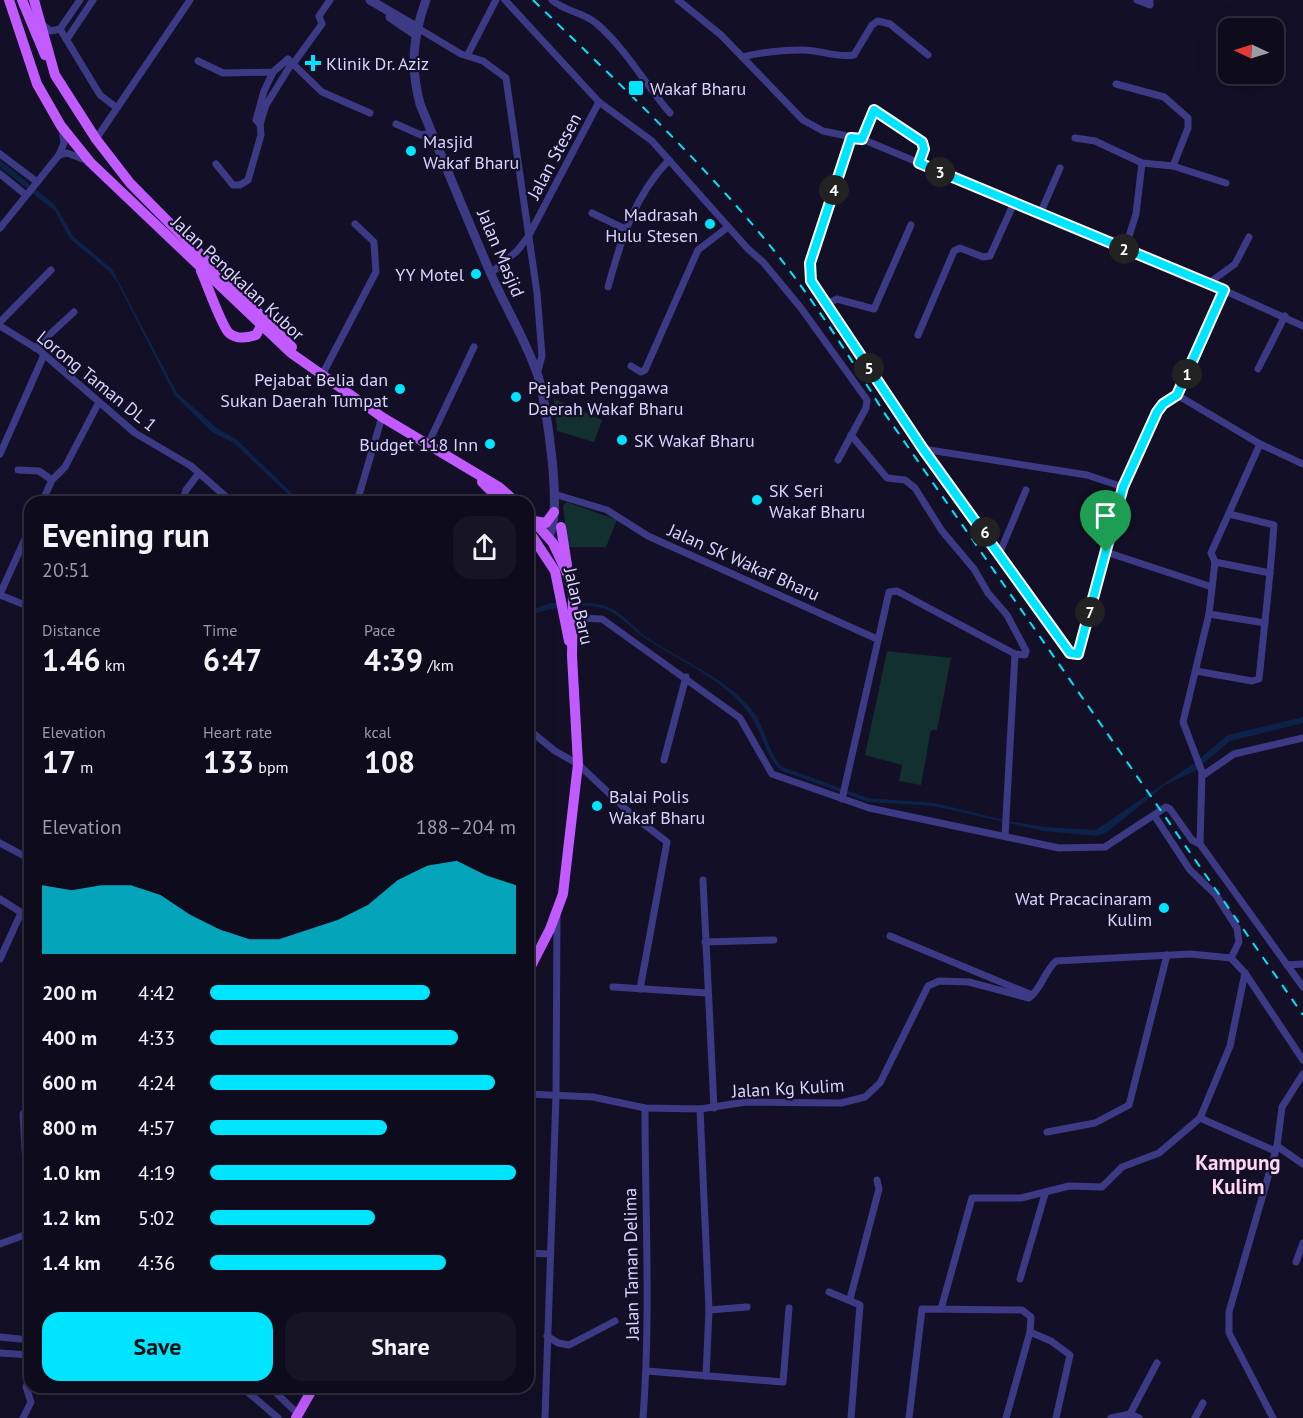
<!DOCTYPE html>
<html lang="en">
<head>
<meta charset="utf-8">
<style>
  :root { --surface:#0e0b1c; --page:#171425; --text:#f1f3f6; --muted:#9b9ba3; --line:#2e2b3b; --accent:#00e5ff }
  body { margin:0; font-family:"PT Sans",sans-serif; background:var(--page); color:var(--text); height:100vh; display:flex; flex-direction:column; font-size:22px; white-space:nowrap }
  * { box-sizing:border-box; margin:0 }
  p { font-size:20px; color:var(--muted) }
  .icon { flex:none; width:33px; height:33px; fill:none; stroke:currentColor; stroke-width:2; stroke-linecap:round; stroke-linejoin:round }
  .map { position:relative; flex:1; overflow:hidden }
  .drawer { position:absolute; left:24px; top:496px; width:510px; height:897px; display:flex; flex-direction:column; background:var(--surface); border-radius:18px; box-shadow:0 6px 24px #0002,0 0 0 2px var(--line) }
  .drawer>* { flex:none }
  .needle { width:39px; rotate:274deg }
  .buttons { position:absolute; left:1218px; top:18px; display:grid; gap:12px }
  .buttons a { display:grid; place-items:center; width:66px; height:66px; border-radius:12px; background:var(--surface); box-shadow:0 6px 24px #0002,0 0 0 2px var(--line); font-size:30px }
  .pin { position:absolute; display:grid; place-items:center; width:51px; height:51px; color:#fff; margin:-62px -26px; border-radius:50% 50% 50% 0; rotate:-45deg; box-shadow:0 0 6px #0007 }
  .pin .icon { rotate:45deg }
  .km { position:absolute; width:30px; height:30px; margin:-15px; border-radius:50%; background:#222; color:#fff; font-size:16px; line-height:30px; text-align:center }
  .round { display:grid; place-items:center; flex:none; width:63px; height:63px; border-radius:18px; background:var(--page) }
  .overview { display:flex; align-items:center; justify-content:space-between; height:102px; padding:0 18px }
  h1 { font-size:33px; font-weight:700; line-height:45px }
  .stats { display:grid; grid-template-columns:repeat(3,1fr); gap:9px; height:102px; padding:6px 18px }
  .stats div { display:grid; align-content:center }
  .stats b { font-size:30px; font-weight:700 }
  .stats small { font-size:16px; font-weight:400 }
  .stats p { font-size:16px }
  .chart { height:168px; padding:12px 18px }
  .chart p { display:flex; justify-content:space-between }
  .chart svg { width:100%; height:108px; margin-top:6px; fill:var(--accent); opacity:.7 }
  .button { display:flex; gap:12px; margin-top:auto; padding:12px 18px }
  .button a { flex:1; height:69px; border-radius:18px; background:var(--accent); color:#111; font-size:24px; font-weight:700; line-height:69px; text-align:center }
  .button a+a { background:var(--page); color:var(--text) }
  ul { padding:0 18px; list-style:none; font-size:20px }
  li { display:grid; grid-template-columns:96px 72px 1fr; align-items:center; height:45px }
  li i { height:15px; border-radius:8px; background:var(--accent) }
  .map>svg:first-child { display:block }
  .green { fill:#12302f }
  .water { fill:#0c2248 }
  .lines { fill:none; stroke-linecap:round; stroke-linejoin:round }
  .minor { stroke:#3d3a85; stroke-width:7 }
  .tertiary { stroke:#3d3a85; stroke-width:9 }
  .primary { stroke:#c25bff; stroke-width:10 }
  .rail { stroke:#00e5ff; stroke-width:2; stroke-dasharray:9 8; stroke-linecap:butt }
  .route-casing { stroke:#fff; stroke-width:12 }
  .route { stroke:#00e5ff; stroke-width:8 }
  .poi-dot { fill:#00e5ff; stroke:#130f26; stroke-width:2 }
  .labels { text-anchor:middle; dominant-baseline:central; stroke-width:4.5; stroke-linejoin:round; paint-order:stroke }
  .poi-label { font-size:18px; fill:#d9d4ff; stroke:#130f26; text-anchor:start }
  .street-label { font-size:18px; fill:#d9d4ff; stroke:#130f26 }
  .quarter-label { font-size:21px; font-weight:bold; fill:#ffd6f0; stroke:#130f26 }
</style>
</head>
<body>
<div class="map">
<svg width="1303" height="1418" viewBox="0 0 1303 1418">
  <rect width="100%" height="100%" fill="#130f26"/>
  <!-- green -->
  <g class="green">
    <polygon points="554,399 602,420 594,442 557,431"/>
    <polygon points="567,502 617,520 606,547 568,547 563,506"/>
    <polygon points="887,651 951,658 937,730 931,730 921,785 899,781 902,765 865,755"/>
  </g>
  <!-- water -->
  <g class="water">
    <polygon points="0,160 56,206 73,236 112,269 177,393 217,428 237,440 301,502 296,502 234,443 212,432 175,396 117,282 109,271 70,239 55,211 0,167"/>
    <path d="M 551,603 C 569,603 589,601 606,606 C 621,611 634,628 646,637 C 680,660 731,680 755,714 C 766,731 768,752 782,767 L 868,798 L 935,803 L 1008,821 L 1044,827 L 1096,830 L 1193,764 L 1228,735 L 1303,717 L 1303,723 L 1230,741 L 1195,771 L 1165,785 L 1106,833 L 1097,836 L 1044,831 L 933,806 L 868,802 L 780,770 C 765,755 763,735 752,718 C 729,681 681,662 646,639 C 633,630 619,614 605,609 C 581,601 550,608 528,616 L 528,611 Z"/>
  </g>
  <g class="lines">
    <!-- minor -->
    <g class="minor">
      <path d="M 552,0 C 565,12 584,12 597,24 C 626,49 645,84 670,113"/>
      <polyline points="678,0 721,35 803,120 823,131 862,139 1230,293 1303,326"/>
      <polyline points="1137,0 1150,5 1150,0"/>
      <polyline points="43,25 51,31 60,29 80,0"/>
      <polyline points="416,27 461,54 483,61 506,78 537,293 542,356 537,374"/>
      <polyline points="60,29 100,95 117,108"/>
      <polyline points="67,39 93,0"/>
      <polyline points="468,54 496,0"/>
      <path d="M 742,57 C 762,52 782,50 803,50 C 821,50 836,58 854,55 L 872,25 L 878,21 L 890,24 L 928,55"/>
      <polyline points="198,61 223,73 273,72 288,59 293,64 322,24 319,16 330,0"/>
      <polyline points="293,64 322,92 370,113"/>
      <polyline points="1116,84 1164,97 1188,118 1188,128 1173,166"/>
      <polyline points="599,102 652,141 748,249 763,262 801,308 867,400 866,408 838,460"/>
      <polyline points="260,124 266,105 292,63"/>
      <polyline points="396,124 421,135 432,133"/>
      <polyline points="851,138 810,263 811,281 923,449 1069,653 1074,655 1080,650 1123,487 1157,412 1163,404 1177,395 1224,290"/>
      <polyline points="1075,138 1095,141 1142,163 1173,166 1226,183"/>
      <polyline points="96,139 190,0"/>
      <polyline points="862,139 874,110 922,142 923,149 919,163"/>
      <polyline points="0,154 36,181"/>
      <polyline points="59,155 67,153 88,161"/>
      <polyline points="216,164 233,185 240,185 248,180 261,135 260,124 256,120 264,91 273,72"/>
      <polyline points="0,174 26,195"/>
      <polyline points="592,213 625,229"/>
      <polyline points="1040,214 1060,168"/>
      <polyline points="0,228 59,155 64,143 62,129"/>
      <polyline points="1125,249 1136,214 1142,163"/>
      <polyline points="491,273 517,251 528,237 599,102 505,0"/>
      <polyline points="1210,285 1213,280 1235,264 1249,237"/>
      <path d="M 608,287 C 621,240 634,196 669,160"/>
      <polyline points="826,304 837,299 874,309 911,225"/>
      <polyline points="0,322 51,270"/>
      <polyline points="0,326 39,350 135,433 191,466 232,502"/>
      <polyline points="918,335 954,251 960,248 983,257 990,256 1014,203"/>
      <polyline points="35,348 74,312"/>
      <polyline points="631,366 641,372 645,370 698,250 728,227"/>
      <polyline points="1258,369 1285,316"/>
      <polyline points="322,375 376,272 374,242 355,224"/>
      <polyline points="1177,395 1260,444"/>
      <polyline points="427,446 474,347"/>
      <polyline points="923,449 1087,475 1123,487"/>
      <polyline points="0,454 44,355"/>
      <polyline points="18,470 39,471 52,480"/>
      <polyline points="554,494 607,510 648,536 877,639"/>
      <polyline points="42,502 52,480 65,467 99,402"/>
      <polyline points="182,502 186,490 199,473"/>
      <polyline points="357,502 382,417"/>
      <polyline points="1229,514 1274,525 1270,573"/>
      <polyline points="1000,552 1026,490"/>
      <polyline points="1106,552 1212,587"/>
      <polyline points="1215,562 1209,614 1183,722 1202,772 1200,844 1303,987"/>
      <polyline points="0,594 30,528"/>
      <polyline points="0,595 30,607"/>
      <polyline points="1209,614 1265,623"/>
      <polyline points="575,618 602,619 740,718 772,774 869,808 1059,848 1105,847 1166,807 1170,809 1192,840 1200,844"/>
      <polyline points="1196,671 1252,681 1259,679 1270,573 1215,562 1211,553 1260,444 1303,464"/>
      <polyline points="528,729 555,751 578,764 632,815 667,842 640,989"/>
      <polyline points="664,760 686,677"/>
      <polyline points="1202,776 1234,754 1303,738"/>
      <polyline points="842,799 889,592 897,591 1015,654 1025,655 1026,651 1007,615 988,593 974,569 942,531 915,488 905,480 887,478 851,435"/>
      <polyline points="1154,815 1190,870 1216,895 1237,928 1239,942 1231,958"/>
      <polyline points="1005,836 1015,654"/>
      <polyline points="0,843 30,859"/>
      <polyline points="703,880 714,1108"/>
      <polyline points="0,899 30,918"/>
      <polyline points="27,916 30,902"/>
      <polyline points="890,936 1032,995"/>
      <polyline points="705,942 774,940"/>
      <polyline points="0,959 21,913"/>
      <polyline points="1287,965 1303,964"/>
      <polyline points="613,987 707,993"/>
      <path d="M 528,1094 L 593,1097 L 645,1108 L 700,1109 L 746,1102 L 841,1103 L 865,1097 L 880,1083 L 928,986 L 939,981 L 969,982 L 1029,998 C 1042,988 1044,972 1056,961 L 1190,954 L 1231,958 L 1245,973 L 1303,1060"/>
      <polyline points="30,1107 23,1114 30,1233"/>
      <polyline points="700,1109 709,1310 706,1376"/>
      <polyline points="1200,1118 1275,1151"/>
      <polyline points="1047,1132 1095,1123 1129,1105 1167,955"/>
      <polyline points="1277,1146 1303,1164"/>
      <polyline points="0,1244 30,1233"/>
      <polyline points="528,1253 550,1254"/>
      <polyline points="1296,1262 1303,1243"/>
      <polyline points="1020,1279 1045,1194"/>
      <polyline points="829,1292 860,1305 851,1418"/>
      <polyline points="850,1299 879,1189 877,1180"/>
      <polyline points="941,1309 972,1198 1021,1198 1069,1186 1102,1187 1122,1167 1159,1153 1200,1118 1230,1046 1245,973"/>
      <polyline points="709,1310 747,1307"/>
      <polyline points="547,1336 558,1343 569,1345 615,1321"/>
      <polyline points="0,1337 30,1340"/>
      <polyline points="0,1353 30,1355"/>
      <polyline points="647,1371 783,1382 789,1308"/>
      <polyline points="243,1388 278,1418"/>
      <polyline points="271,1388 298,1414"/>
      <polyline points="1130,1414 1157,1363"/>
      <polyline points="23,1418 31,1402 26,1387 30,1378"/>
      <polyline points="545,1418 556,1096 557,915"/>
      <path d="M 643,1418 C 651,1315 645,1212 645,1108"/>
      <polyline points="909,1418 922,1309 1022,1310 1031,1317 1030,1332"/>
      <polyline points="1006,1418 1030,1332 1051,1341 1070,1355 1056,1418"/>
      <polyline points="1111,1418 1130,1414 1139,1418"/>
      <polyline points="1195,1418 1203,1403"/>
      <polyline points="1273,1418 1229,1333 1229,1312 1277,1146 1282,1107 1303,1074"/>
    </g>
    <!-- tertiary -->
    <g class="tertiary">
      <polyline points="370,0 416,27"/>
      <path d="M 426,0 C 413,36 410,66 420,104 C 443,160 466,216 490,272 C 505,307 526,340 538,376 C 546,400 564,520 548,537"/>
      <polyline points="390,17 415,34"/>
    </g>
    <!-- primary -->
    <g class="primary">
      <polyline points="9,0 37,84 61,126 90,162 291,353 382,417 499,487 516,502"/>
      <polyline points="22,0 45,55"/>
      <polyline points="34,0 55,75 96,139 130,183 292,347"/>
      <path d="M 201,271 C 207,284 222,327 229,333 C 237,340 247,338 256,335 L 264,321"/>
      <polyline points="482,482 502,502"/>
      <polyline points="528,515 553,543 569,577 573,595 572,656 578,764 563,894 550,929 528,972"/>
      <polyline points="534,521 546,523 554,512"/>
      <polyline points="561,527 567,565"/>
      <polyline points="528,530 555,571 569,641"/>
      <polyline points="296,1418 313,1388"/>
    </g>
    <!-- rail -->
    <path class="rail" d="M 533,0 C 613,78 696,155 767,242 C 810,294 848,354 883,411 L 1303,1015"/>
  </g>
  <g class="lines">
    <defs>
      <polygon id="route" points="874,110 922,142 924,149 919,163 1224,290 1177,395 1163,404 1157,412 1123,487 1078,654 1070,653 923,449 811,281 810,263 851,138 862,139"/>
    </defs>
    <!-- route casing -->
    <use href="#route" class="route-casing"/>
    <!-- route -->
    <use href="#route" class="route"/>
  </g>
  <!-- markers -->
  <g class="poi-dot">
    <path d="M310 54h6v6h6v6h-6v6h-6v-6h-6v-6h6z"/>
    <rect x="628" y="80" width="16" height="16" rx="3"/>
    <circle cx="411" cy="151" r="6"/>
    <circle cx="710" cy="224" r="6"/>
    <circle cx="476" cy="274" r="6"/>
    <circle cx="400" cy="389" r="6"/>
    <circle cx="516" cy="397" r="6"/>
    <circle cx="622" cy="440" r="6"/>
    <circle cx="490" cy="444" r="6"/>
    <circle cx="757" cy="500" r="6"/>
    <circle cx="597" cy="806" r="6"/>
    <circle cx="1164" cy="908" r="6"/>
  </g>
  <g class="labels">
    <!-- poi labels -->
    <g class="poi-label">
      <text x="326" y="63">Klinik Dr. Aziz</text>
      <text x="650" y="88">Wakaf Bharu</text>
      <text x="423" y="141">Masjid<tspan x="423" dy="21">Wakaf Bharu</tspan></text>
      <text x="698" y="214" text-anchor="end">Madrasah<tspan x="698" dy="21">Hulu Stesen</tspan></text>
      <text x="464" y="274" text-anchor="end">YY Motel</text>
      <text x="388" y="379" text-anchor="end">Pejabat Belia dan<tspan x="388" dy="21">Sukan Daerah Tumpat</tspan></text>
      <text x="528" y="387">Pejabat Penggawa<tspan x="528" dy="21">Daerah Wakaf Bharu</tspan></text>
      <text x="634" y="440">SK Wakaf Bharu</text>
      <text x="478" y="444" text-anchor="end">Budget 118 Inn</text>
      <text x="769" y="490">SK Seri<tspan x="769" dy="21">Wakaf Bharu</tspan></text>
      <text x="609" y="796">Balai Polis<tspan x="609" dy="21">Wakaf Bharu</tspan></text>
      <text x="1152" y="898" text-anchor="end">Wat Pracacinaram<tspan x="1152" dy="21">Kulim</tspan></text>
    </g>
    <!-- street labels -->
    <g class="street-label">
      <text transform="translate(554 156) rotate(-62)">Jalan Stesen</text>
      <text transform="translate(501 253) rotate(67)">Jalan Masjid</text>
      <text transform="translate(238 278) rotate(43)">Jalan Pengkalan Kubor</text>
      <text transform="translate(97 381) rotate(39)">Lorong Taman DL 1</text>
      <text transform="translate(744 562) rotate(24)">Jalan SK Wakaf Bharu</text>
      <text transform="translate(579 606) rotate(77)">Jalan Baru</text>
      <text transform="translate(788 1088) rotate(-3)">Jalan Kg Kulim</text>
      <text transform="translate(631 1264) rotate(-91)">Jalan Taman Delima</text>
    </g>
    <!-- quarter labels -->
    <g class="quarter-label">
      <text x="1238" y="1162">Kampung<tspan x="1238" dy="24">Kulim</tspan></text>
    </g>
  </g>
</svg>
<div class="buttons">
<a><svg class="needle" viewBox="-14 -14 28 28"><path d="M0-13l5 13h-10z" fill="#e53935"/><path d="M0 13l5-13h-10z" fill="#9b9ba3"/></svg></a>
</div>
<div class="pin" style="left:1106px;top:552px;background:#1e9e55"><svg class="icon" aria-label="arrive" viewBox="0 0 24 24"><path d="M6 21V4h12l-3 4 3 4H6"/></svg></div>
<b class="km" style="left:1187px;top:374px">1</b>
<b class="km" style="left:1124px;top:249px">2</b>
<b class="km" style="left:940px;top:172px">3</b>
<b class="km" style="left:834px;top:190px">4</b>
<b class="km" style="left:869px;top:368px">5</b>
<b class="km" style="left:985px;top:532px">6</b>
<b class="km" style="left:1090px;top:612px">7</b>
<section class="drawer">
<div class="overview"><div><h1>Evening run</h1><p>20:51</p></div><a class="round"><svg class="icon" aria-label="share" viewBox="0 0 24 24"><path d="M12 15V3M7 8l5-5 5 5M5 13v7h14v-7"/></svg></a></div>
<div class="stats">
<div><p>Distance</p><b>1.46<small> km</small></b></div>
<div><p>Time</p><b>6:47</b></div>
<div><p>Pace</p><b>4:39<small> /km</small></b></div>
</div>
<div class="stats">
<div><p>Elevation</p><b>17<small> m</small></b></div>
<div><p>Heart rate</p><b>133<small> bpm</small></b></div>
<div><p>kcal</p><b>108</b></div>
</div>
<div class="chart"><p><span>Elevation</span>188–204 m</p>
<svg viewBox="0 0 160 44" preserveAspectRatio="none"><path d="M0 44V16L10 18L20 16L30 16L40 20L50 28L60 34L70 38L80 38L90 34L100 30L110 24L120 14L130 8L140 6L150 12L160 16V44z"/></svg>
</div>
<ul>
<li><b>200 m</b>4:42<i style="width:72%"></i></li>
<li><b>400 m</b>4:33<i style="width:81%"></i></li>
<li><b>600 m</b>4:24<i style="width:93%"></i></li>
<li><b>800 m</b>4:57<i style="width:58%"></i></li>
<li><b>1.0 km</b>4:19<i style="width:100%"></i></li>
<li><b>1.2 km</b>5:02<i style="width:54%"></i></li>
<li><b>1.4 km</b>4:36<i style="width:77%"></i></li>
</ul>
<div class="button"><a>Save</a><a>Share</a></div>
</section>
</div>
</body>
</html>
